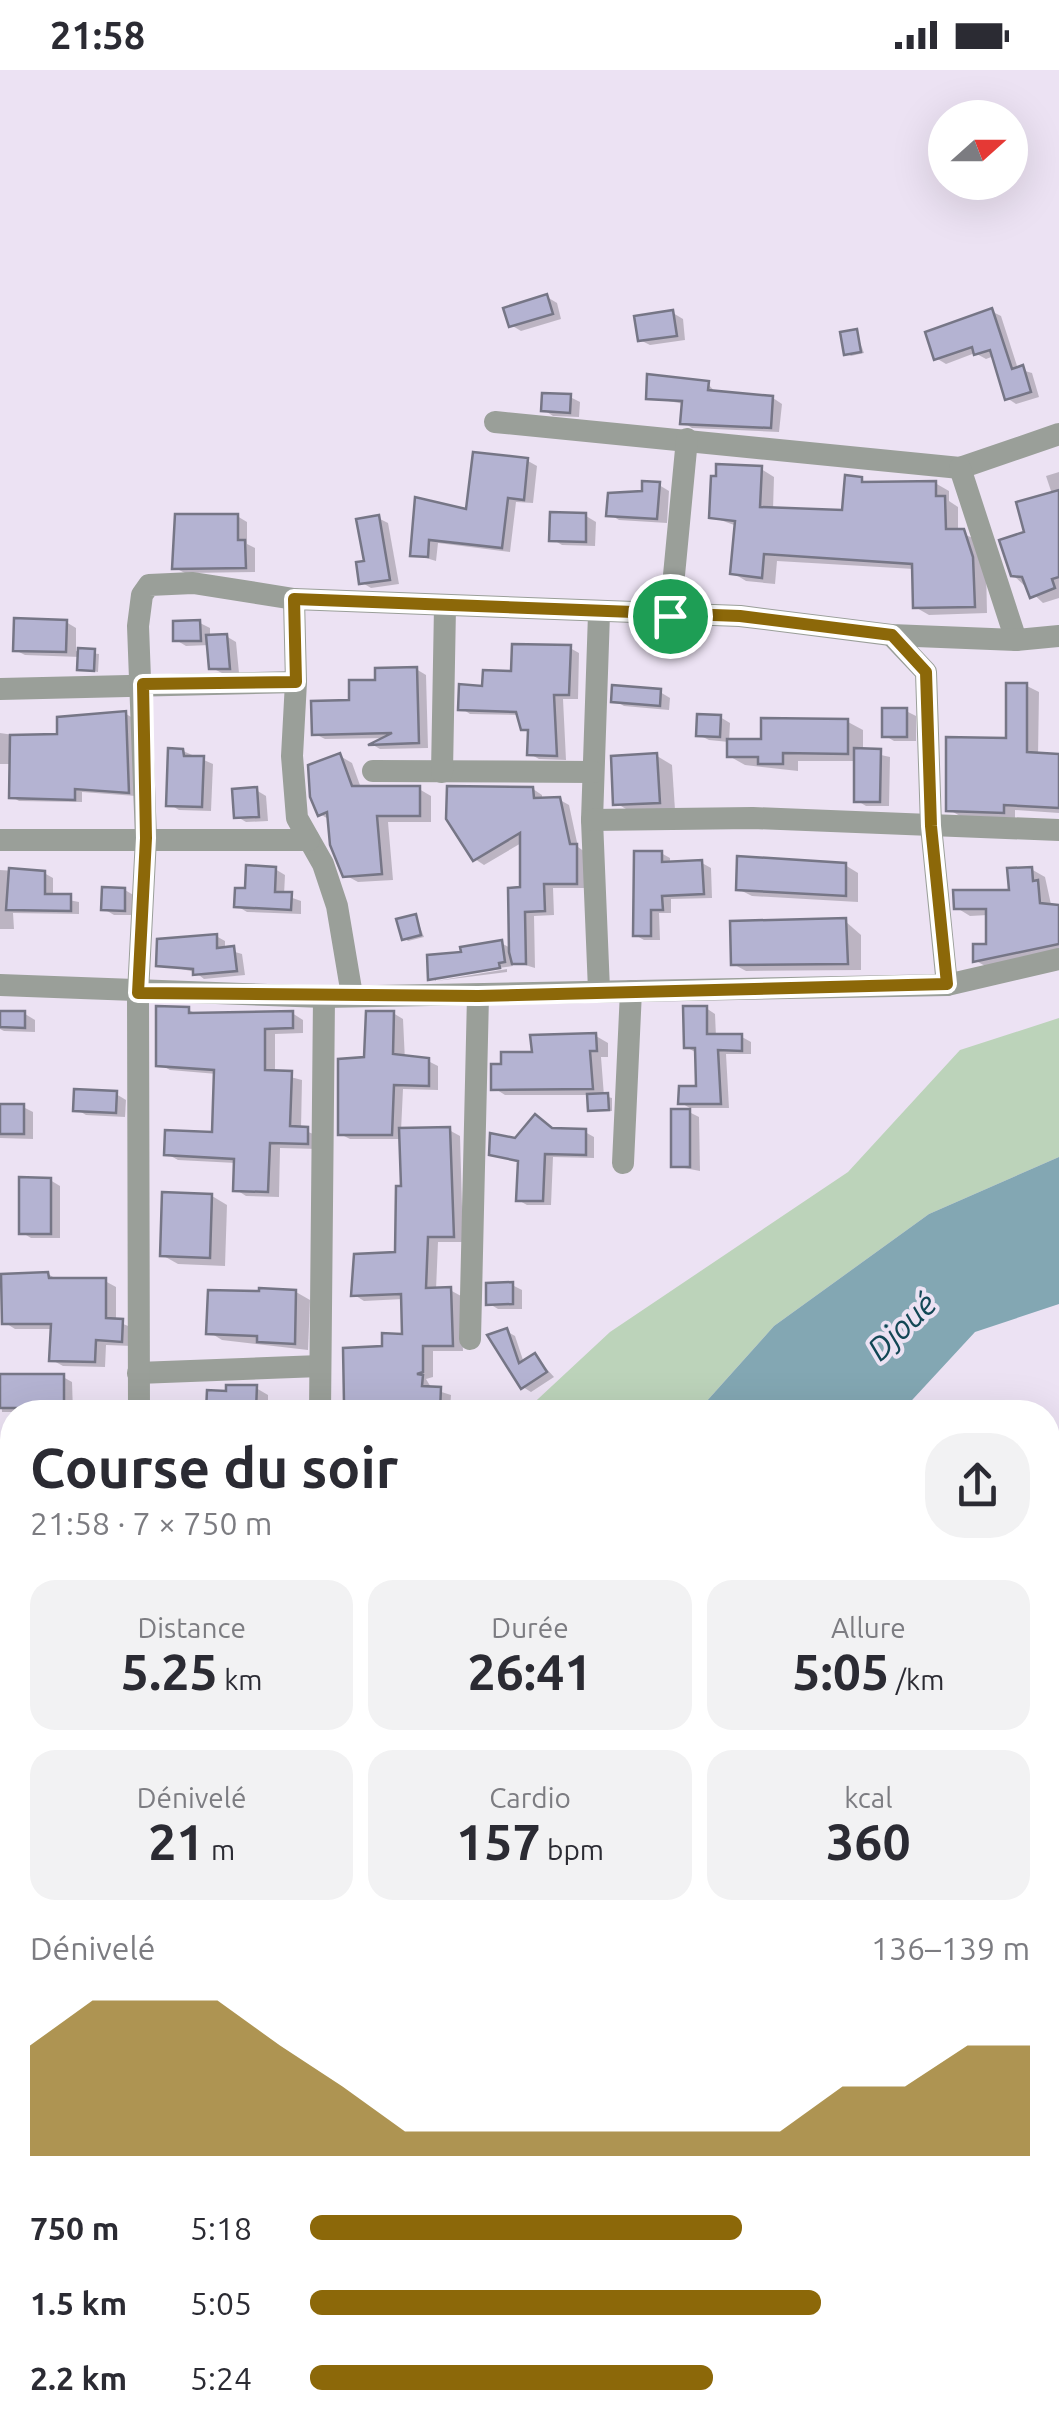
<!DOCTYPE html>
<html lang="fr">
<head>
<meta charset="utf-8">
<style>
  :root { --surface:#fff; --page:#f2f2f3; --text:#2b2b33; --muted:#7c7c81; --accent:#8c6809 }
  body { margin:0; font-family:Ubuntu,sans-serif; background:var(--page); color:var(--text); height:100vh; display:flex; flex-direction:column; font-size:38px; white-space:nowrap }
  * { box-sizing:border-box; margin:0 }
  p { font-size:32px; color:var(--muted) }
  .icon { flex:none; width:55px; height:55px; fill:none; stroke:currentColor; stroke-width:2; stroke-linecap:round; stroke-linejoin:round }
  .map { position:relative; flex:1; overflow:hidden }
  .details { position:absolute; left:0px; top:1330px; width:1060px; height:1035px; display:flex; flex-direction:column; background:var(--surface); border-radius:40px 40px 0 0; box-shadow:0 10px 40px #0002 }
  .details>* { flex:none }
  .needle { width:65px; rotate:69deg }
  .buttons { position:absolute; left:928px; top:30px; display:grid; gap:20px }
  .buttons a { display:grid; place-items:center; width:100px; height:100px; border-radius:50%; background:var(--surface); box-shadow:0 10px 40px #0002; font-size:50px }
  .pin { position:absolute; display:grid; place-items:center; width:85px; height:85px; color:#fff; margin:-42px; border:5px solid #fff; border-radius:50%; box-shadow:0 2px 10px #0007 }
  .round { display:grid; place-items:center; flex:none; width:105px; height:105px; border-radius:40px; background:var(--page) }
  .head { display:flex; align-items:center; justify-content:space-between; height:170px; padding:0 30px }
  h1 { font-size:55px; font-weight:600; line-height:75px }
  .metrics { display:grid; grid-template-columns:repeat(3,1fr); gap:15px; height:170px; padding:10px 30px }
  .metrics div { display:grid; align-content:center; border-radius:25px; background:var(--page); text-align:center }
  .metrics b { font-size:50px; font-weight:600 }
  .metrics small { font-size:28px; font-weight:400 }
  .metrics p { font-size:28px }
  .chart { height:280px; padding:20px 30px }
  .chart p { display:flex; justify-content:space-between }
  .chart svg { width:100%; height:180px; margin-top:10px; fill:var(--accent); opacity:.7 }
  ul { padding:0 30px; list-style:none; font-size:32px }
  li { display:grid; grid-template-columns:160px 120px 1fr; align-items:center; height:75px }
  li i { height:25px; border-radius:12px; background:var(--accent) }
  .status { display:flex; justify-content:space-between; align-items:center; height:70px; padding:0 50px; background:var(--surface); direction:ltr }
  .status svg { height:28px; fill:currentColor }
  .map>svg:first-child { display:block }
  .green { fill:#bcd3ba }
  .water { fill:#83a7b3 }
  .shadow { fill:#0003 }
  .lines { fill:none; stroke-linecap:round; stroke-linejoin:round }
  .stream { stroke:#83a7b3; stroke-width:6 }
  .building { fill:#b4b3d2; stroke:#767686; stroke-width:2.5 }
  .street { stroke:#9a9f99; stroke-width:22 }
  .route-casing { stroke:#fff; stroke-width:20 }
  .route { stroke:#8c6809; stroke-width:12 }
  .labels { text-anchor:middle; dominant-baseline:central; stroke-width:8; stroke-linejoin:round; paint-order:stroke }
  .water-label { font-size:32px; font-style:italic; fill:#134755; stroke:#ece2f3 }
</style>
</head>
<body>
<div class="status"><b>21:58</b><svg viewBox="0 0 49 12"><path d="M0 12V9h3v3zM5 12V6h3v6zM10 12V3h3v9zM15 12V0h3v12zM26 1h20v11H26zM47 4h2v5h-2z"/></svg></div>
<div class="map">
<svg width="1059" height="2365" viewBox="0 0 1059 2365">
  <rect width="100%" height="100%" fill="#ece2f3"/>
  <!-- green -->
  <g class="green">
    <polygon points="1059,948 1059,1087 929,1144 774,1256 697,1342 524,1342 610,1262 848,1102 960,980"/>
    <polygon points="12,2007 12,2153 0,2159 0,2008"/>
    <polygon points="61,2353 159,2353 157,2365 60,2365"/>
  </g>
  <!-- water -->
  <g class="water">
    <polygon points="1059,1087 1059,1234 975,1262 901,1342 697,1342 774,1256 929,1144"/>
    <polygon points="159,2353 299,2353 300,2365 157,2365"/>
  </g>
  <!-- shadow -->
  <g class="shadow">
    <polygon points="547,227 557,233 561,249 521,261 511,255"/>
    <polygon points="991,241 1001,246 1018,299 1032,303 1039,327 1016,334 1007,328 994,286 986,289 975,283 946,294 936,288"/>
    <polygon points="673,243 683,249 685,270 650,275 640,270"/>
    <polygon points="856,262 864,283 851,286 847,283"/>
    <polygon points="708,314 717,324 773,328 782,334 779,362 692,358 683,352 684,334 648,327"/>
    <polygon points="570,327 580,332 579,347 553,346 544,340"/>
    <polygon points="528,391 537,396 533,433 516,432 510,482 438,473 436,491 413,484 417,430 468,442"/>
    <polygon points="761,399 774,407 773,440 845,443 861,410 869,414 935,413 949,421 949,431 958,437 958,462 978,470 986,496 987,543 929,545 915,537 914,499 777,491 775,514 746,511 733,503 737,456 712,447"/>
    <polygon points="1059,402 1059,528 1043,533 1013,505 1027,463 1052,424 1046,406"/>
    <polygon points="659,415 669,421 667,453 619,450 609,444"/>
    <polygon points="237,446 247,452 247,474 255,478 255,502 185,503 175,498"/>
    <polygon points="586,446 596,452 595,476 562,475 552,469"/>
    <polygon points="378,448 388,453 399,514 371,518 361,512"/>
    <polygon points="66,552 76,558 76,581 99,584 98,602 79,599 80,587 25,585 15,580"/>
    <polygon points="200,553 210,558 210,568 226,566 236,572 239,603 222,603 212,598 210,575 186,576 176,570"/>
    <polygon points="570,578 579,583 578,629 563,629 566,690 539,689 530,684 530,663 523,659 519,645 470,644 461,638 485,618"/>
    <polygon points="416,599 426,605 428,678 380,679 373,675 388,668 325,669 315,664 378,612"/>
    <polygon points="1027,616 1039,622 1038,686 1059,687 1059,743 1015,740 1015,748 960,746 948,739 1008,671"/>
    <polygon points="660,622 670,628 669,640 624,636 614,630"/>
    <polygon points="906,641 916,646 916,671 894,671 884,665"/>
    <polygon points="126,644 133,648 136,726 82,722 82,732 19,731 12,727 13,694 0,694 0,663 41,669"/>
    <polygon points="720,647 730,653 729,672 763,672 848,652 863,660 863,681 890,687 889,736 866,736 856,730 857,691 798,691 798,701 745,695 729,686 729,672 709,670 699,665"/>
    <polygon points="183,681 213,694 211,741 179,740 169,734"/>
    <polygon points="340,686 352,693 361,718 419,719 431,726 431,752 388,752 393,810 358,812 345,805 330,750 320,744"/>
    <polygon points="657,686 672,695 675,740 631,742 616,733"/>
    <polygon points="533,719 542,725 542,730 560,730 569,735 578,777 585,782 586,818 553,818 554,845 534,846 535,898 512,891 513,896 436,906 436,911 431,908 463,885 501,873 514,880 523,819 523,772 484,795 475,789"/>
    <polygon points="256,720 266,726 268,751 246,752 236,746"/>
    <polygon points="661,783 670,788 670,794 702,793 711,798 712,828 671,829 671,843 659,843 660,870 644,870 635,865"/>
    <polygon points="845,795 858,803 858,832 752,826 738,819"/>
    <polygon points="275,799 285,805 284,825 301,831 301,844 247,842 237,836"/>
    <polygon points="1031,799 1045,807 1052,839 1059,838 1059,885 989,898 976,891 989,876 988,845 970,846 957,838 1011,822"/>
    <polygon points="0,800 44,803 53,808 53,827 79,832 79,844 13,843 14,859 0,859"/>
    <polygon points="125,820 135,826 134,845 114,845 104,839"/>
    <polygon points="416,847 424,867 408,871 404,868"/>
    <polygon points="845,851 861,865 861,900 746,901 733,894"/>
    <polygon points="216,866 225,871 225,879 242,884 245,905 204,909 195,902 159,894"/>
    <polygon points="507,899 507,902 436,911"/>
    <polygon points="706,938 715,944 716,967 742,967 751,972 751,984 726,984 729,1038 690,1038 681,1033 699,1018 695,982 686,977"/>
    <polygon points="189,940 198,945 292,943 303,950 303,963 275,964 275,1003 302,1010 301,1059 318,1066 318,1079 280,1078 279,1127 246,1126 235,1119 236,1093 178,1090 167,1084 214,1065 217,1004 170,1000 159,994"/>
    <polygon points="393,943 403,949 405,991 428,991 438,996 438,1020 403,1019 401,1061 449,1060 460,1066 463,1172 438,1172 436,1220 450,1220 461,1226 463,1281 433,1281 433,1307 426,1309 432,1319 451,1325 450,1339 367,1342 368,1338 347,1332 385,1279 405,1267 403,1229 364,1231 353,1224 398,1185 402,1069 350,1069 340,1064 367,989"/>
    <polygon points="0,944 25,944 35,950 35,962 4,961 0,959"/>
    <polygon points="596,966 608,973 608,987 601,987 604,1026 612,1028 612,1041 591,1039 590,1025 505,1025 494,1018 534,985"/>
    <polygon points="116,1024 126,1030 125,1047 86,1045 76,1039"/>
    <polygon points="0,1036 23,1037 33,1042 33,1069 0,1068"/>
    <polygon points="689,1042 699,1047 700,1101 674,1096"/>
    <polygon points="555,1061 585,1062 594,1067 594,1088 553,1087 551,1135 527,1135 518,1130 520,1093 492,1084"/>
    <polygon points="50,1110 60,1116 60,1168 31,1168 21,1162"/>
    <polygon points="212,1126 227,1135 225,1196 178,1194 162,1185"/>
    <polygon points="48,1204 58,1210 105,1211 116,1217 116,1251 133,1258 132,1276 106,1275 105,1297 63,1296 52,1290 53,1259 15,1259 4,1252"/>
    <polygon points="512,1215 522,1220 522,1239 498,1239 488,1233"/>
    <polygon points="296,1222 310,1230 308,1280 222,1270 209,1262"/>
    <polygon points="506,1261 515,1266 524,1293 535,1286 554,1307 531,1322 523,1317"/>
    <polygon points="0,1306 63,1307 72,1312 73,1342 2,1342"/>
    <polygon points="256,1318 268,1325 268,1342 209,1342 210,1323"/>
    <polygon points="1048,1613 1059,1626 1059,1663 1048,1644"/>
    <polygon points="1048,1892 1059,1899 1059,1924 1053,1931 1048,1928"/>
    <polygon points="1059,1966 1059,2009 1048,2003 1048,1984"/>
    <polygon points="1050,2335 1059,2341 1056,2365 1007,2365 1014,2352 1048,2352"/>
    <polygon points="671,2352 716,2352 719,2354 715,2365 667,2365"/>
    <polygon points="943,2352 980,2352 972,2365 935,2365"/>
  </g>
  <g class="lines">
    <!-- stream -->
    <polyline class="stream" points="0,2241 12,2241"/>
  </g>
  <!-- building -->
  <g class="building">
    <polygon points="547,224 553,244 509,257 503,238"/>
    <polygon points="992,238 1012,299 1023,295 1031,322 1005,330 990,280 974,285 972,277 934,290 925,262"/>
    <polygon points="673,240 677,266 638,271 634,246"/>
    <polygon points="857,259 861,282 844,285 840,262"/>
    <polygon points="647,304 709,311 708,320 773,326 771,358 680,354 682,331 646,329"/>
    <polygon points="542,323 571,324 570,343 541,341"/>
    <polygon points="473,382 528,388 524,430 508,428 502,478 429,470 428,487 410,486 415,427 466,439"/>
    <polygon points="716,394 762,396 760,437 842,440 845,405 862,407 862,412 936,411 936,426 945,426 946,459 964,459 973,487 975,537 913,538 912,494 764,484 762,508 730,504 735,451 709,448 711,406 716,406"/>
    <polygon points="642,411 660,412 657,449 606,446 608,423 642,421"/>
    <polygon points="1059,420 1059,507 1052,509 1055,518 1030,528 1022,507 1011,506 999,470 1024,462 1016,432"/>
    <polygon points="550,442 586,443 586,472 549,471"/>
    <polygon points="175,444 238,444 238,470 245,470 246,498 172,499"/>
    <polygon points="379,445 390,510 359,514 356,492 364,491 356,449"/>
    <polygon points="14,548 67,550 66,582 13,581"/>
    <polygon points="200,550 201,571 173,571 173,551"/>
    <polygon points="227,564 230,599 209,599 206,565"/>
    <polygon points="512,574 571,575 569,625 554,625 557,686 527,685 528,660 521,660 516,642 458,640 459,614 482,616 483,600 511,601"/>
    <polygon points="78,578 95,579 94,601 77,600"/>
    <polygon points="417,597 419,673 368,675 392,663 312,665 311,631 349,630 349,610 375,610 375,598"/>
    <polygon points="1006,613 1027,613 1027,682 1059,684 1059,738 1004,735 1004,743 946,741 946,667 1006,668"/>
    <polygon points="612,615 661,619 660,636 611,632"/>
    <rect x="882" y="638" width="25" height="29"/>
    <polygon points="126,641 129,723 75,719 75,730 9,728 10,665 57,664 57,647"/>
    <polygon points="697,644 721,645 720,667 696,666"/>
    <polygon points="761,648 848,649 848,684 783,683 783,694 758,694 758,687 727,687 727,669 761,669"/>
    <polygon points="168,678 183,679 184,686 204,686 202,737 166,736"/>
    <polygon points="854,678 881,679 880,732 854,732"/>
    <polygon points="340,683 352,716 420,716 420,746 377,746 382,804 343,807 330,775 327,742 318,746 310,727 308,695"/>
    <polygon points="657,683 660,733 613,735 611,686"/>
    <polygon points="447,716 533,717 534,728 560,727 570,774 577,774 577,814 544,814 545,841 525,842 526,894 512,894 509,882 508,818 520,817 520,763 473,791 446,749"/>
    <polygon points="257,717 259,747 234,748 232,719"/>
    <polygon points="634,781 662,781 662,792 702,790 704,824 662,826 663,840 651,840 651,866 633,866"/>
    <polygon points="737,786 846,793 846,826 736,820"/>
    <polygon points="246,795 276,797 275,822 292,822 291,840 234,837 235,818 245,818"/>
    <polygon points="1032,797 1033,811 1038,810 1040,833 1059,835 1059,874 973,892 973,874 986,874 986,839 954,839 953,820 1009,820 1007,798"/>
    <polygon points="9,798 45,801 45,824 71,824 71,841 6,840"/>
    <polygon points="102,817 125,818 125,841 101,840"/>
    <polygon points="416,844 421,865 402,870 396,849"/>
    <polygon points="846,848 848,894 731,895 730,851"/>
    <polygon points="217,864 217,878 234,876 237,901 193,905 193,899 156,896 157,869"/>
    <polygon points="502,870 505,892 499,893 500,898 428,910 427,885 461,882 460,877"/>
    <polygon points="156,936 189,937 189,943 293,941 293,958 265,959 265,1000 292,1001 290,1056 308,1057 308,1074 270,1073 268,1122 233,1121 234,1089 164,1085 165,1060 212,1062 214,1000 156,996"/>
    <polygon points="683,936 707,936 707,964 742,964 742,981 718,980 721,1034 678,1034 679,1016 696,1016 695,978 684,978"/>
    <polygon points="0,941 25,941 25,958 0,957"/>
    <polygon points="366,941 394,941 393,984 429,988 429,1016 394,1015 392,1065 338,1065 338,989 364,987"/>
    <polygon points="596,963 597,981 590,981 593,1019 491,1020 491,994 501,994 501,982 532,982 530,965"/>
    <polygon points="74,1019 117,1021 116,1043 73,1041"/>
    <polygon points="608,1023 609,1040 588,1041 587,1024"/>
    <rect x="0" y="1034" width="24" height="30"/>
    <rect x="671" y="1039" width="19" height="58"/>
    <polygon points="535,1044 552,1058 586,1059 586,1085 545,1084 543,1131 516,1131 518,1091 489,1085 490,1063 515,1068"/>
    <polygon points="450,1057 454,1167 428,1167 426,1218 451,1217 453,1276 423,1276 423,1302 417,1304 423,1305 422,1316 441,1317 440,1342 364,1342 367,1333 344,1333 343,1278 382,1276 382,1263 402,1264 401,1224 351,1226 354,1184 395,1182 396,1116 401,1116 399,1058"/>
    <polygon points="19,1107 51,1108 51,1164 19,1164"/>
    <polygon points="162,1122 212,1124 210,1188 160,1186"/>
    <polygon points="48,1202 49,1208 106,1208 106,1248 123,1249 122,1272 96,1270 95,1292 49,1291 51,1254 2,1254 1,1204"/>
    <polygon points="513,1212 513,1234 486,1235 486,1213"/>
    <polygon points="259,1218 296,1220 295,1274 257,1272 257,1266 206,1264 208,1220 259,1221"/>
    <polygon points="507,1258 519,1293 535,1283 547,1302 521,1319 487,1265"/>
    <rect x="0" y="1304" width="64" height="34"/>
    <polygon points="226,1315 257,1315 256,1341 206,1342 207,1320 226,1321"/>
  </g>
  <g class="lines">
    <!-- street -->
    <g class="street">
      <polyline points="495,352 960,398 1059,364"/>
      <polyline points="960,398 1016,570"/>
      <polyline points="294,529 296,612 292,686 297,748 323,794 337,836 352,925"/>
      <polyline points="599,544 592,750 599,920"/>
      <polyline points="670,547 687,369"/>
      <polyline points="891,565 926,602 931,756 947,915"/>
      <polyline points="0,619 296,612"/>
      <polyline points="373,701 593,702"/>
      <polyline points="442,702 445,537"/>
      <polyline points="592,750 753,748 1059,760"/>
      <polyline points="0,770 309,770"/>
      <polyline points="0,915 324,927 947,915 1059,889"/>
      <polyline points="623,1093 631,921"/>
      <polyline points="470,1269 478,926"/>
      <polyline points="138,1303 320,1296"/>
      <polyline points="139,1342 138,923 146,768 138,556 142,525 149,515 193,513 294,529 740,546 891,565 1016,570 1059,566"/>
      <polyline points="320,1342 324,927"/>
      <polyline points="0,1535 12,1544"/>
      <polyline points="0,1662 12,1654"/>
      <polyline points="0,1767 12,1791"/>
      <polyline points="1048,1771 1059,1791"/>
      <polyline points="1048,1873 1059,1860"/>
      <polyline points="1048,2077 1059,2086"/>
      <polyline points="1048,2293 1059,2302"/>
      <polyline points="776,2352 802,2365"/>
      <polyline points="609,2365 614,2352"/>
    </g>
  </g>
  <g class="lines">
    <defs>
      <polygon id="route" points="294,529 740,546 892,565 926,602 931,756 947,914 478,926 138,923 146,768 143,614 296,612"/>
    </defs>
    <!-- route casing -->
    <use href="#route" class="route-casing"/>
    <!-- route -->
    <use href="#route" class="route"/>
  </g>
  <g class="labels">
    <!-- water labels -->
    <g class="water-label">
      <text transform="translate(901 1256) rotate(-44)">Djoué</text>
    </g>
  </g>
</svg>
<div class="buttons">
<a><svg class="needle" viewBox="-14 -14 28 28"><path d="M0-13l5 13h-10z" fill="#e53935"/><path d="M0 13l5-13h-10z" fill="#7c7c81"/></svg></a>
</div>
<div class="pin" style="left:670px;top:546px;background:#1e9e55"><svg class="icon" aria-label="arrive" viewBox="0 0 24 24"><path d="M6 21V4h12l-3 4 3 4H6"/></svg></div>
<section class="details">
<div class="head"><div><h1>Course du soir</h1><p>21:58 · 7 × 750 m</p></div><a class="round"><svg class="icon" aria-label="share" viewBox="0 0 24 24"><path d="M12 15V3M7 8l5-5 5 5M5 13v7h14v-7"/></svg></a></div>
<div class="metrics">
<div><p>Distance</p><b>5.25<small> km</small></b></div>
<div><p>Durée</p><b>26:41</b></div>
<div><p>Allure</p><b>5:05<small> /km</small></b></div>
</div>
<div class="metrics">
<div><p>Dénivelé</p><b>21<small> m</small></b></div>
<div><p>Cardio</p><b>157<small> bpm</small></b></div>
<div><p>kcal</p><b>360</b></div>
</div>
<div class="chart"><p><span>Dénivelé</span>136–139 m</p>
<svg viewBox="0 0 160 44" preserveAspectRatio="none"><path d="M0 44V17L10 6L20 6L30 6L40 17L50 27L60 38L70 38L80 38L90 38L100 38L110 38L120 38L130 27L140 27L150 17L160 17V44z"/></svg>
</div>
<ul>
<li><b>750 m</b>5:18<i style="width:60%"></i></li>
<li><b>1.5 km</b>5:05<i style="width:71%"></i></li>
<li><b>2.2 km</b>5:24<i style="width:56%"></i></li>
</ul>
</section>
</div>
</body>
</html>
